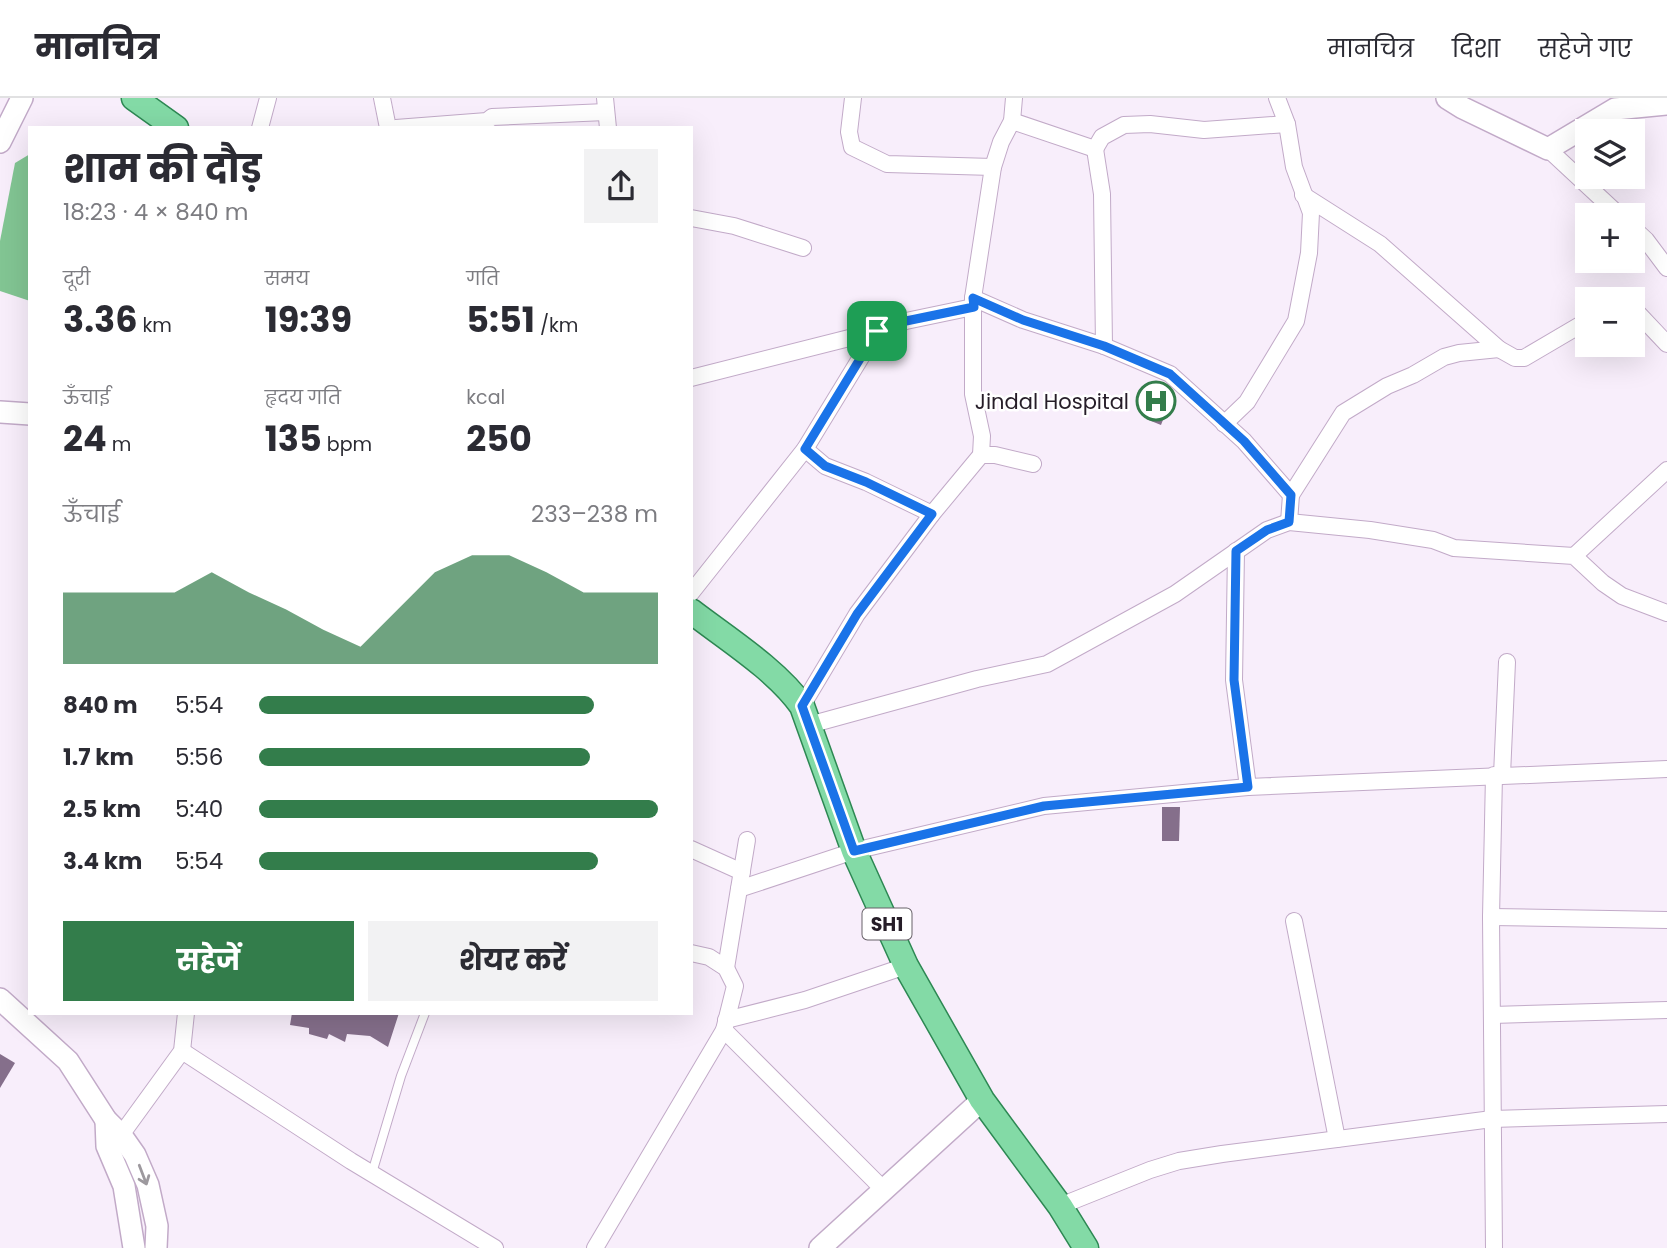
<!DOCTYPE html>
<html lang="hi">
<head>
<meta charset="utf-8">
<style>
  :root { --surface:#fff; --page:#f2f2f3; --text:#2b2b33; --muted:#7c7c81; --line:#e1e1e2; --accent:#337d4b }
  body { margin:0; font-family:Poppins,"Noto Sans Devanagari",sans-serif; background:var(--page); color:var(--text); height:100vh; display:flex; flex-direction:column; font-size:26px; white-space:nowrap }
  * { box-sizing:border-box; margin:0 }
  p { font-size:23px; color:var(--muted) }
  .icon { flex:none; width:38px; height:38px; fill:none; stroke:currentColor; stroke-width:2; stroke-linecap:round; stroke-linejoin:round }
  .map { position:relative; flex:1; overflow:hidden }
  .panel { position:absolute; left:28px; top:28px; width:665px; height:889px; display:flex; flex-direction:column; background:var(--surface); border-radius:0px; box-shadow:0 7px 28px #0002 }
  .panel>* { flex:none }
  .buttons { position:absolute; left:1575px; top:21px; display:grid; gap:14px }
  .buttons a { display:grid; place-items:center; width:70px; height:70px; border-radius:0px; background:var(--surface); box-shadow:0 7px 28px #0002; font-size:35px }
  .pin { position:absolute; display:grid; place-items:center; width:60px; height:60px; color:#fff; margin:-30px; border-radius:14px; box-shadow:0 4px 10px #0006 }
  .round { display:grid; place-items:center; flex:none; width:74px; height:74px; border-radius:0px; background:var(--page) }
  .head { display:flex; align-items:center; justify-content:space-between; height:119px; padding:0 35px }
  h1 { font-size:38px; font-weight:700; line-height:52px }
  .figures { display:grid; grid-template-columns:repeat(3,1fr); gap:10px; height:119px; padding:7px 35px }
  .figures div { display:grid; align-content:center }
  .figures b { font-size:35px; font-weight:700 }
  .figures small { font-size:19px; font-weight:400 }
  .figures p { font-size:19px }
  .chart { height:196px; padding:14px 35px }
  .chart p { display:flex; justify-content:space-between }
  .chart svg { width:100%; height:126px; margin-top:7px; fill:var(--accent); opacity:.7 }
  .primary-button { display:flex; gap:14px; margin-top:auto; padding:14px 35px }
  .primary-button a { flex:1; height:80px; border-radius:0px; background:var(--accent); color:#fff; font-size:28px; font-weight:700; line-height:80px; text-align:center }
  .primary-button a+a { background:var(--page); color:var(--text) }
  ul { padding:0 35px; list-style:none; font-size:23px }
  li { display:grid; grid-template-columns:112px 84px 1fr; align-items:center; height:52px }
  li i { height:18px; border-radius:9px; background:var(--accent) }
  header { display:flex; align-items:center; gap:42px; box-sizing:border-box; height:98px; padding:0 35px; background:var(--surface); border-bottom:2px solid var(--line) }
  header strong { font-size:33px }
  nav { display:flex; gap:38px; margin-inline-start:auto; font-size:24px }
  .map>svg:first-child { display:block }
  .water { fill:#82c593 }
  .building { fill:#856f8b }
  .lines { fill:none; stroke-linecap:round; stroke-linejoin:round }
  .lane-casing { stroke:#c2aac8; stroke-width:10 }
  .street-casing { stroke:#c2aac8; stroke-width:18 }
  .secondary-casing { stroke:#c2aac8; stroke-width:24 }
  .primary-casing { stroke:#2d8853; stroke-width:27 }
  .lane { stroke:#fff; stroke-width:8 }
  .street { stroke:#fff; stroke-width:16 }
  .secondary { stroke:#fff; stroke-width:21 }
  .primary { stroke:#83daa6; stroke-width:24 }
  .oneway { stroke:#9d999e }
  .route-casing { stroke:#fff; stroke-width:14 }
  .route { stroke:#1a73e8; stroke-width:9 }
  .labels { text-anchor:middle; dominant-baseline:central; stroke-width:5; stroke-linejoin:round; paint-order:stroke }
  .shield { fill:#fff; stroke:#676168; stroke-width:2 }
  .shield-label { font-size:19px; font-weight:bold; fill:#261d28 }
  .poi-label { font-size:21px; fill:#261d28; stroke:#fff; text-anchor:end }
</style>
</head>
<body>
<header>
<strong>मानचित्र</strong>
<nav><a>मानचित्र</a><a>दिशा</a><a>सहेजे गए</a></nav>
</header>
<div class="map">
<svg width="1667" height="1150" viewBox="0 0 1667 1150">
  <rect width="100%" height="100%" fill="#f8eefb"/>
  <!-- water -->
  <polygon class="water" points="30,56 30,203 0,193 0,143 15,65"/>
  <!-- building -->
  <g class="building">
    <polygon points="1156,295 1171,301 1161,327 1146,321"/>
    <polygon points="1162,709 1180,709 1179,743 1162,743"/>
    <polygon points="292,915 399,915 388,949 370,938 347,936 345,944 329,936 327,941 309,936 309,930 290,927"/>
    <polygon points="0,956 15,965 0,990"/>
  </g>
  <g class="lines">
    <defs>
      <polyline id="lane" points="372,1075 401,978 425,915"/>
      <g id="street">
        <polyline points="382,0 388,30"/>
        <polyline points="605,0 608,30"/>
        <polyline points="853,0 849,34 852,49 887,66 993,69"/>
        <polyline points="1014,0 1012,23 1001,44 993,69 973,200 973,296 982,338 981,357 995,357 1033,366"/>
        <polyline points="1012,23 1095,51 1102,39 1124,27 1150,26 1204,32 1287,26"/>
        <polyline points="260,30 268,0"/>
        <polyline points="396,30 487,23 492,19 606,14"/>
        <polyline points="1095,51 1102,96 1104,248"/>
        <polyline points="1548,51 1619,117"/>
        <polyline points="1303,97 1380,146 1499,251 1515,260 1524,260 1587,223"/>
        <polyline points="691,120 734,128 803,150"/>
        <polyline points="1633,130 1646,142 1667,170"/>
        <polyline points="973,200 1023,222 1104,248 1170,276 1244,343 1291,397 1289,424"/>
        <polyline points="1633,210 1667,246"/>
        <polyline points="691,280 877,233 906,223 973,209"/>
        <polyline points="1224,326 1247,304 1296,223 1309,155 1311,115 1294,69 1287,26 1277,0"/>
        <polyline points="805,351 825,368 866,384 932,416"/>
        <polyline points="1291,397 1343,315 1387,288 1413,277 1444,259 1459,255 1499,251"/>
        <polyline points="1236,453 1234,582 1248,689"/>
        <polyline points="1574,458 1667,372"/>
        <polyline points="691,495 805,351 877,233"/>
        <polyline points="802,608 857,516 932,416 981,357"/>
        <polyline points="809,627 977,581 1047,566 1175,496 1267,432 1289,424 1370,432 1433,442 1454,450 1574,458 1603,485 1622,498 1667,515"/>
        <polyline points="1502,677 1507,564"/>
        <polyline points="691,751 742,774"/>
        <polyline points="739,791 854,753 1044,708 1248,689 1667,671"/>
        <polyline points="1491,819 1667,822"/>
        <polyline points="1294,823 1337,1041"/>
        <polyline points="726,870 747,742"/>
        <polyline points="1492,917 1667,912"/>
        <polyline points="726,922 805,902 906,868"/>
        <polyline points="724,932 885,1093"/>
        <polyline points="182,953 351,1063 495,1150"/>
        <polyline points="121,1037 182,953 186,915"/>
        <polyline points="1060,1108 1150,1072 1179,1063 1222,1056 1492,1021 1667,1016"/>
        <polyline points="595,1150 724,932 735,888 726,870 709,859 691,855"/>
        <polyline points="1494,1150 1491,819 1494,677"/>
      </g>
      <g id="secondary">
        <polyline points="1447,0 1463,10 1548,51 1615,11 1667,6"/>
        <polyline points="0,44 22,0"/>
        <polyline points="0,314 30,316"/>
        <polyline points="0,901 68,963 106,1022 121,1037 135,1057 148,1087 157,1128 156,1150"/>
        <polyline points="106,1022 107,1048 124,1088 134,1150"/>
        <polyline points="820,1150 982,1002"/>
      </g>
      <g id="primary">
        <polyline points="134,0 176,30"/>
        <path d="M 691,513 C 726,540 777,572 802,608 L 854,753 L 906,868 L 982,1002 L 1060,1108 L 1086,1150"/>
      </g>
    </defs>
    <!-- lane casing -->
    <use href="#lane" class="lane-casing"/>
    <!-- street casing -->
    <use href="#street" class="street-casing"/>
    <!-- secondary casing -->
    <use href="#secondary" class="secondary-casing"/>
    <!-- primary casing -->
    <use href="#primary" class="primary-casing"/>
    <!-- lane -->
    <use href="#lane" class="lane"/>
    <!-- street -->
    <use href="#street" class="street"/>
    <!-- secondary -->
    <use href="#secondary" class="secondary"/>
    <!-- primary -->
    <use href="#primary" class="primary"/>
  </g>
  <!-- one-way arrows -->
  <defs><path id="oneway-shaft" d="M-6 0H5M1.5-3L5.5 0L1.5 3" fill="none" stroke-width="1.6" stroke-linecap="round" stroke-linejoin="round" transform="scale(1.75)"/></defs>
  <use class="oneway" href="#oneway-shaft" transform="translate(143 1077) rotate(69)"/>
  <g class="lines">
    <defs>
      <polygon id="route" points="973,200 1023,222 1104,248 1170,276 1244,343 1291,397 1289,424 1267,432 1236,453 1234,582 1248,689 1044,708 854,753 802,608 857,516 932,416 866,384 825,368 805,351 877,233 906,223 974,209"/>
    </defs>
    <!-- route casing -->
    <use href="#route" class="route-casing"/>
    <!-- route -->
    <use href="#route" class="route"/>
  </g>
  <!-- icons -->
  <defs>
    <symbol id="hospital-ring" viewBox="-11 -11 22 22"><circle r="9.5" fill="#fff" stroke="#337d4b" stroke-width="1.5"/><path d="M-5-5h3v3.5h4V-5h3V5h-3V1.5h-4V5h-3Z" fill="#337d4b"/></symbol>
  </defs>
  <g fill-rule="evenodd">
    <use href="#hospital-ring" x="1134" y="281" width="44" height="44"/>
  </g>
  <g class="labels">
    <!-- shield labels -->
    <rect class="shield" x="862.5" y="810.5" width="49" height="31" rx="5"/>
    <g class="shield-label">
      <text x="887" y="826">SH1</text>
    </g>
    <!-- poi labels -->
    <g class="poi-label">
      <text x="1129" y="303">Jindal Hospital</text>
    </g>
  </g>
</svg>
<div class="buttons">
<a><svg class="icon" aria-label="layers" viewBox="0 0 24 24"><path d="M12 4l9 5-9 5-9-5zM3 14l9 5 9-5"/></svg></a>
<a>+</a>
<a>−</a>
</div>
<div class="pin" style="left:877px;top:233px;background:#1e9e55"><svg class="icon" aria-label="arrive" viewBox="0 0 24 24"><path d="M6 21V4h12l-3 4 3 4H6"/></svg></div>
<section class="panel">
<div class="head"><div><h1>शाम की दौड़</h1><p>18:23 · 4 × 840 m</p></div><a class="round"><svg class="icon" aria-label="share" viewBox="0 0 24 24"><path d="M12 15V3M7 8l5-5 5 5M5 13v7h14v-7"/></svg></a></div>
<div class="figures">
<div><p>दूरी</p><b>3.36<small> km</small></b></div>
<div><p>समय</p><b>19:39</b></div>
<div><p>गति</p><b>5:51<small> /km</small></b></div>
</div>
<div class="figures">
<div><p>ऊँचाई</p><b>24<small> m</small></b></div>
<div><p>हृदय गति</p><b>135<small> bpm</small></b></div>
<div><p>kcal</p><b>250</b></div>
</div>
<div class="chart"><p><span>ऊँचाई</span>233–238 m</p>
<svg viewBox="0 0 160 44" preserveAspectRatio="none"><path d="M0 44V19L10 19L20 19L30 19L40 12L50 19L60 25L70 32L80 38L90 25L100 12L110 6L120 6L130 12L140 19L150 19L160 19V44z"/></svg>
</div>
<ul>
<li><b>840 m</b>5:54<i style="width:84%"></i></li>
<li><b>1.7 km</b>5:56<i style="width:83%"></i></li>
<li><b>2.5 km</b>5:40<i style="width:100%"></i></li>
<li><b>3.4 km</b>5:54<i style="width:85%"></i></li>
</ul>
<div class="primary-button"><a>सहेजें</a><a>शेयर करें</a></div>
</section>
</div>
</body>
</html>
